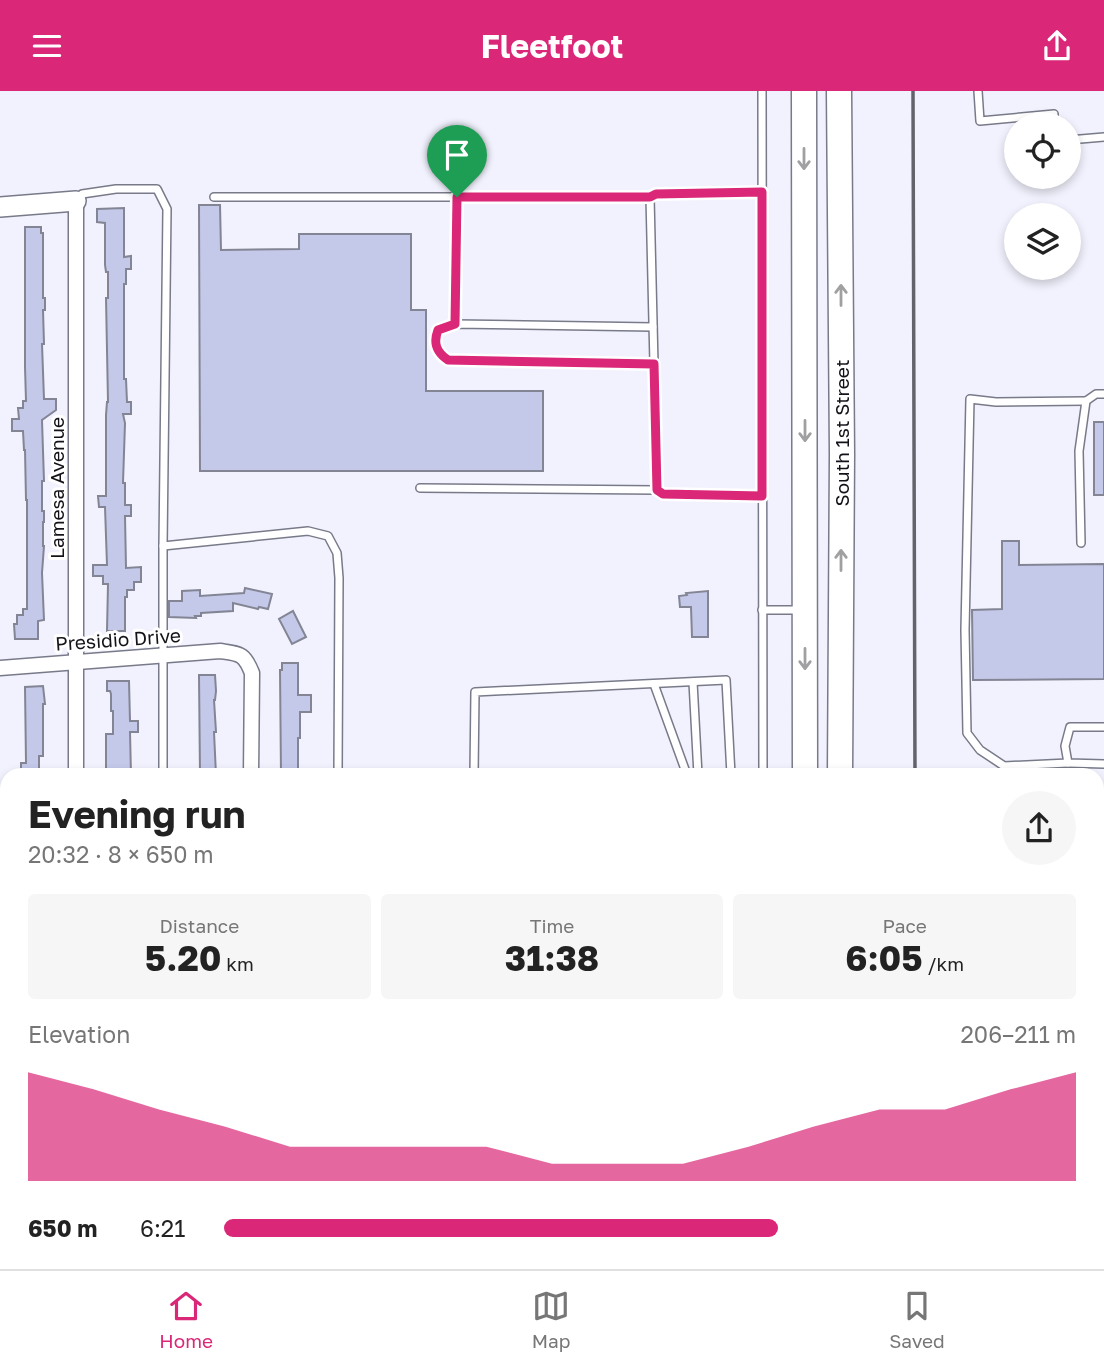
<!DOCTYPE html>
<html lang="en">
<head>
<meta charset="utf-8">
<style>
  :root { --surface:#fff; --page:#f6f6f6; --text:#222; --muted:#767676; --line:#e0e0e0; --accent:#db2777 }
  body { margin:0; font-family:"Golos Text",sans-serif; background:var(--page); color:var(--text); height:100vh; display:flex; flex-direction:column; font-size:26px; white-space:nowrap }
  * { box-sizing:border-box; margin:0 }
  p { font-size:23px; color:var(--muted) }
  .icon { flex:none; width:38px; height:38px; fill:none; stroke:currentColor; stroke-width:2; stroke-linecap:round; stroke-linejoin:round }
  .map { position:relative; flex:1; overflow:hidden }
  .details { position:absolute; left:0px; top:677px; width:1104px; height:502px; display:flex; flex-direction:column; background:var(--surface); border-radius:21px 21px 0 0; box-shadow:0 4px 10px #0003 }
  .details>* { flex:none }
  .fabs { position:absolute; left:1004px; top:21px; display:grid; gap:14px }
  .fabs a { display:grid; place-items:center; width:77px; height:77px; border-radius:50%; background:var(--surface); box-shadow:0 4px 10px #0003; font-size:35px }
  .pin { position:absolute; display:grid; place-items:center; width:60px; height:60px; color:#fff; margin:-72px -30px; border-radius:50% 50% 50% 0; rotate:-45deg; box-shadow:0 0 7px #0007 }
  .pin .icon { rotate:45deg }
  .round { display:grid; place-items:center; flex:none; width:74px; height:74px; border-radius:37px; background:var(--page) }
  .overview { display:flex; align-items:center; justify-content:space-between; height:119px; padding:0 28px }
  h1 { font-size:38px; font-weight:700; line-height:52px }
  .metrics { display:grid; grid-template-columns:repeat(3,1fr); gap:10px; height:119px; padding:7px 28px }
  .metrics div { display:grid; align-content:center; border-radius:7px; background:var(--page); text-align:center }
  .metrics b { font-size:35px; font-weight:700 }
  .metrics small { font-size:19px; font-weight:400 }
  .metrics p { font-size:19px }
  .chart { height:196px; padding:14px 28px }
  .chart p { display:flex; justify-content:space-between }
  .chart svg { width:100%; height:126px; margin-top:7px; fill:var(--accent); opacity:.7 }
  ul { padding:0 28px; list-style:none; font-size:23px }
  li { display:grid; grid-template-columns:112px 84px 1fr; align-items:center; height:52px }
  li i { height:18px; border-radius:9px; background:var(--accent) }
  header { display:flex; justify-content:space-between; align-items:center; height:91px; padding:0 28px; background:var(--accent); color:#fff; font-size:32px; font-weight:700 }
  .tabs { display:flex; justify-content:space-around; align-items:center; height:98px; border-top:2px solid var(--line); background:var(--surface); font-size:19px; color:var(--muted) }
  .tabs a { display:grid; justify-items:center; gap:4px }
  .tabs .on { color:var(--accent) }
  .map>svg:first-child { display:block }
  .building { fill:#c4c9ea; stroke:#838594; stroke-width:2 }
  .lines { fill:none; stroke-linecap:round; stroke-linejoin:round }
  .lane-casing { stroke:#787a89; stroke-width:10 }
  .street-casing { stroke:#787a89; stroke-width:17 }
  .secondary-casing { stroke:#787a89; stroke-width:22 }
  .highway-casing { stroke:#787a89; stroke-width:27 }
  .lane { stroke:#fff; stroke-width:7 }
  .street { stroke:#fff; stroke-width:14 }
  .secondary { stroke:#fff; stroke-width:19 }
  .highway { stroke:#fff; stroke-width:24 }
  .rail { stroke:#63636b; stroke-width:3.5 }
  .oneway { stroke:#a0a0a3 }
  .route-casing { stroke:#fff; stroke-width:14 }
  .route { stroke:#db2777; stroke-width:9 }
  .labels { text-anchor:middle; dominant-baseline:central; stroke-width:6; stroke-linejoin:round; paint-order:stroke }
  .street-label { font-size:19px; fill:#121218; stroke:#fff }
</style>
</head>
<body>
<header><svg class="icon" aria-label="menu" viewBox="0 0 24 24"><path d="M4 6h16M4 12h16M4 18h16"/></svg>Fleetfoot<svg class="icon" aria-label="share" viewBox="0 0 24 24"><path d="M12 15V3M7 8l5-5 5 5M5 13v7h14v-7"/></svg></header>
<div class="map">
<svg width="1104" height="1178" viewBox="0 0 1104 1178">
  <rect width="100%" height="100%" fill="#f1f2fd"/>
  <!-- building -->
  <g class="building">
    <polygon points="199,114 220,114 221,159 299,158 299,143 411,143 411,219 426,219 426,300 543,300 543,380 200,380"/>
    <polygon points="124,117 124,166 131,165 131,178 126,178 126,193 124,193 124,288 126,288 127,311 131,311 131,323 123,323 125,332 123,392 125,392 125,414 131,414 131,425 125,425 126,477 141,476 141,491 134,491 134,499 127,499 127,506 125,506 125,540 107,540 108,493 103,493 103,485 93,485 93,474 107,474 105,416 99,416 98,405 106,405 106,324 107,311 108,311 106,207 108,207 108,181 106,181 105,174 105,132 97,131 97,118"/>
    <polygon points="25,136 41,136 41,142 43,142 43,207 45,207 45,219 43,219 44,253 42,253 44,308 56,308 56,319 42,329 44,390 42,390 42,420 44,420 44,431 43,431 43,455 44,455 42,482 44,529 38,530 38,548 15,548 14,533 17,533 17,524 23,524 23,518 27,518 27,409 26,409 25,359 24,359 23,340 12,340 12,328 19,328 18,317 23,317 23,310 26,310 25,276"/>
    <rect x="1094" y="331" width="10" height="73"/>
    <polygon points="1002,450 1019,450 1019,474 1104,473 1104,588 973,589 972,519 1002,518"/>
    <polygon points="245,497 272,503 268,518 259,516 258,518 233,512 233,520 201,522 201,525 195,525 196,527 169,526 169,510 182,510 182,500 200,499 200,505 244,502"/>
    <polygon points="708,500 708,546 692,546 691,516 680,516 679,505 687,504 686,502"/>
    <polygon points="293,520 306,546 292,553 279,528"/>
    <polygon points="282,572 298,572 298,604 311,604 311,621 300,621 300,647 298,647 298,684 281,684 280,579 282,579"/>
    <polygon points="199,584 215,584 216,600 215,609 214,609 216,641 214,641 216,684 200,684"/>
    <polygon points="107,590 129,590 130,630 138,630 138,641 130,641 131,684 108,684 108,681 106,681 106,643 113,643 113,620 111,620 111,603 110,600 107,600"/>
    <polygon points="43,595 45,613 43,613 43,665 39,665 39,684 21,684 21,672 26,672 25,596"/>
  </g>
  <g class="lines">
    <defs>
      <g id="lane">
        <polyline points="762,0 763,684"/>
        <polyline points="978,0 980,30 1054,23 1054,33"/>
        <polyline points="1069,49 1104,46"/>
        <polyline points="214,106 650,106"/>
        <polyline points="76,110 82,103 116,98 157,98 167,118 163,455 163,684"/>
        <polyline points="455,233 457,106"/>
        <path d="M 653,236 L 455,233 L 438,239 C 433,252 437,261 448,269 L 654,273"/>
        <polyline points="420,397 657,399"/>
        <polyline points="762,405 663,403 657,399 650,106 656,104 762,101"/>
        <polyline points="1081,452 1079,360 1086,310 1096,303 1104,303"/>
        <polyline points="163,455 308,440 328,445 337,462 339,487 338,684"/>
        <polyline points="762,519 801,519"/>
        <polyline points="693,591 698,684"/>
        <polyline points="654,593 687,684"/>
        <polyline points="1104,636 1070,636 1065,655 1068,672 1104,673"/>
        <polyline points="1068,672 1004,675 980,659 967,642 965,539 970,308 996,311 1086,310"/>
        <polyline points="474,684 475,601 726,589 731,684"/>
        <polyline points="0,1103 7,1125"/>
        <polyline points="25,1172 27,1178"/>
        <polyline points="213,1172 215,1178"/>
        <polyline points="238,1172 241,1178"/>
        <polyline points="323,1172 324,1178"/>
        <polyline points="424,1172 425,1178"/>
        <polyline points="462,1172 463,1178"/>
        <polyline points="577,1172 578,1178"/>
        <polyline points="491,1178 541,1172"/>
      </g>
      <g id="street">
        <path d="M 0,577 L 220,560 C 240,563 244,562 252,582 L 251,684"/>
        <polyline points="76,684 76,110"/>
        <polyline points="0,1049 7,1048"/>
        <polyline points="119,1172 122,1178"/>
        <polyline points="753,1178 756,1172"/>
      </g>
      <g id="secondary">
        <polyline points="0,116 76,110"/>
        <polyline points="1097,993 1104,986"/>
        <polyline points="968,1178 969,1172"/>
      </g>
      <g id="highway">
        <polyline points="804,0 805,684"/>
        <polyline points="839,0 842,363 840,684"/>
        <polyline points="806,1172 806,1178"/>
        <polyline points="837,1178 838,1172"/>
      </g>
    </defs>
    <!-- lane casing -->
    <use href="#lane" class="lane-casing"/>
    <!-- street casing -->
    <use href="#street" class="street-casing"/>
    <!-- secondary casing -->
    <use href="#secondary" class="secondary-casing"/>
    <!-- highway casing -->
    <use href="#highway" class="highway-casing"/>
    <!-- lane -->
    <use href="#lane" class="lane"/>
    <!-- street -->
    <use href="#street" class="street"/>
    <!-- secondary -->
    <use href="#secondary" class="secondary"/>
    <!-- highway -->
    <use href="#highway" class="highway"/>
    <!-- rail -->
    <g class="rail">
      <polyline points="913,0 915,684"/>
      <polyline points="917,1172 917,1178"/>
    </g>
  </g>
  <!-- one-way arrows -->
  <defs><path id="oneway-shaft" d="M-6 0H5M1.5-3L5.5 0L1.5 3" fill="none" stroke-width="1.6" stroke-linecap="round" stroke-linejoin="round" transform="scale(1.75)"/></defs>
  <g class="oneway">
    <use href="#oneway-shaft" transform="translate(804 68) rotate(90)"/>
    <use href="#oneway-shaft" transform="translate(841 204) rotate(-90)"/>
    <use href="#oneway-shaft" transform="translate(805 340) rotate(90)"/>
    <use href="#oneway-shaft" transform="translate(841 469) rotate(-90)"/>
    <use href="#oneway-shaft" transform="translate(805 568) rotate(90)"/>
  </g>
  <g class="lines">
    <defs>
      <path id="route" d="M 762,101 L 762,405 L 663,403 L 657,399 L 654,273 L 448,269 C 436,261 433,252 438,239 L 455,233 L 457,106 L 650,106 L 656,103 Z"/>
    </defs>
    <!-- route casing -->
    <use href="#route" class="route-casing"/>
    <!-- route -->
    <use href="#route" class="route"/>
  </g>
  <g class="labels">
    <!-- street labels -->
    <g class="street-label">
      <text transform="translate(841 342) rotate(-90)">South 1st Street</text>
      <text transform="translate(56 397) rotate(-90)">Lamesa Avenue</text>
      <text transform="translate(118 548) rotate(-4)">Presidio Drive</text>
    </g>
  </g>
</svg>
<div class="fabs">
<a><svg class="icon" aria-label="locate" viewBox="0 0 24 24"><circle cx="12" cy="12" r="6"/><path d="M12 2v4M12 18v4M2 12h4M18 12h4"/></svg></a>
<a><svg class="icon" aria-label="layers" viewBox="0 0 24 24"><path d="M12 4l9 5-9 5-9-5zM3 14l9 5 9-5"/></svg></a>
</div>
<div class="pin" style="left:457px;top:106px;background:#1e9e55"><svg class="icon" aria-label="arrive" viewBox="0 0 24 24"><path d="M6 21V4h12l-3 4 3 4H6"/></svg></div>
<section class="details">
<div class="overview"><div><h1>Evening run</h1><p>20:32 · 8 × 650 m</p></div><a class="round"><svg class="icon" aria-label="share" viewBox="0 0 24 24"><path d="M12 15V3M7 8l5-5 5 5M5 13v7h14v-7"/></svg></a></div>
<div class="metrics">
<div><p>Distance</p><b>5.20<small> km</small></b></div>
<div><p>Time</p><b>31:38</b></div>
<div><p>Pace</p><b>6:05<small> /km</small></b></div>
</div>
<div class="chart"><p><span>Elevation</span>206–211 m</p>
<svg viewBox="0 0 160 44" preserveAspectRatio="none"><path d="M0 44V6L10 12L20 19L30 25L40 32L50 32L60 32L70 32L80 38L90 38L100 38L110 32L120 25L130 19L140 19L150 12L160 6V44z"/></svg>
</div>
<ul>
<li><b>650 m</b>6:21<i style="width:65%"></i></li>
</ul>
</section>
</div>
<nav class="tabs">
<a class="on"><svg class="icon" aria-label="home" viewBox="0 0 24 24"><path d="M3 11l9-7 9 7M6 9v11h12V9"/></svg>Home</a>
<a><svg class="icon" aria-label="map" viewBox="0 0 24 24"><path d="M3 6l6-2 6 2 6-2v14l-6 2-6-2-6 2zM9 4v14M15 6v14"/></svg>Map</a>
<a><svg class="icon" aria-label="saved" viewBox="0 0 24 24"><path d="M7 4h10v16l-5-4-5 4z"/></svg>Saved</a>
</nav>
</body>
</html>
